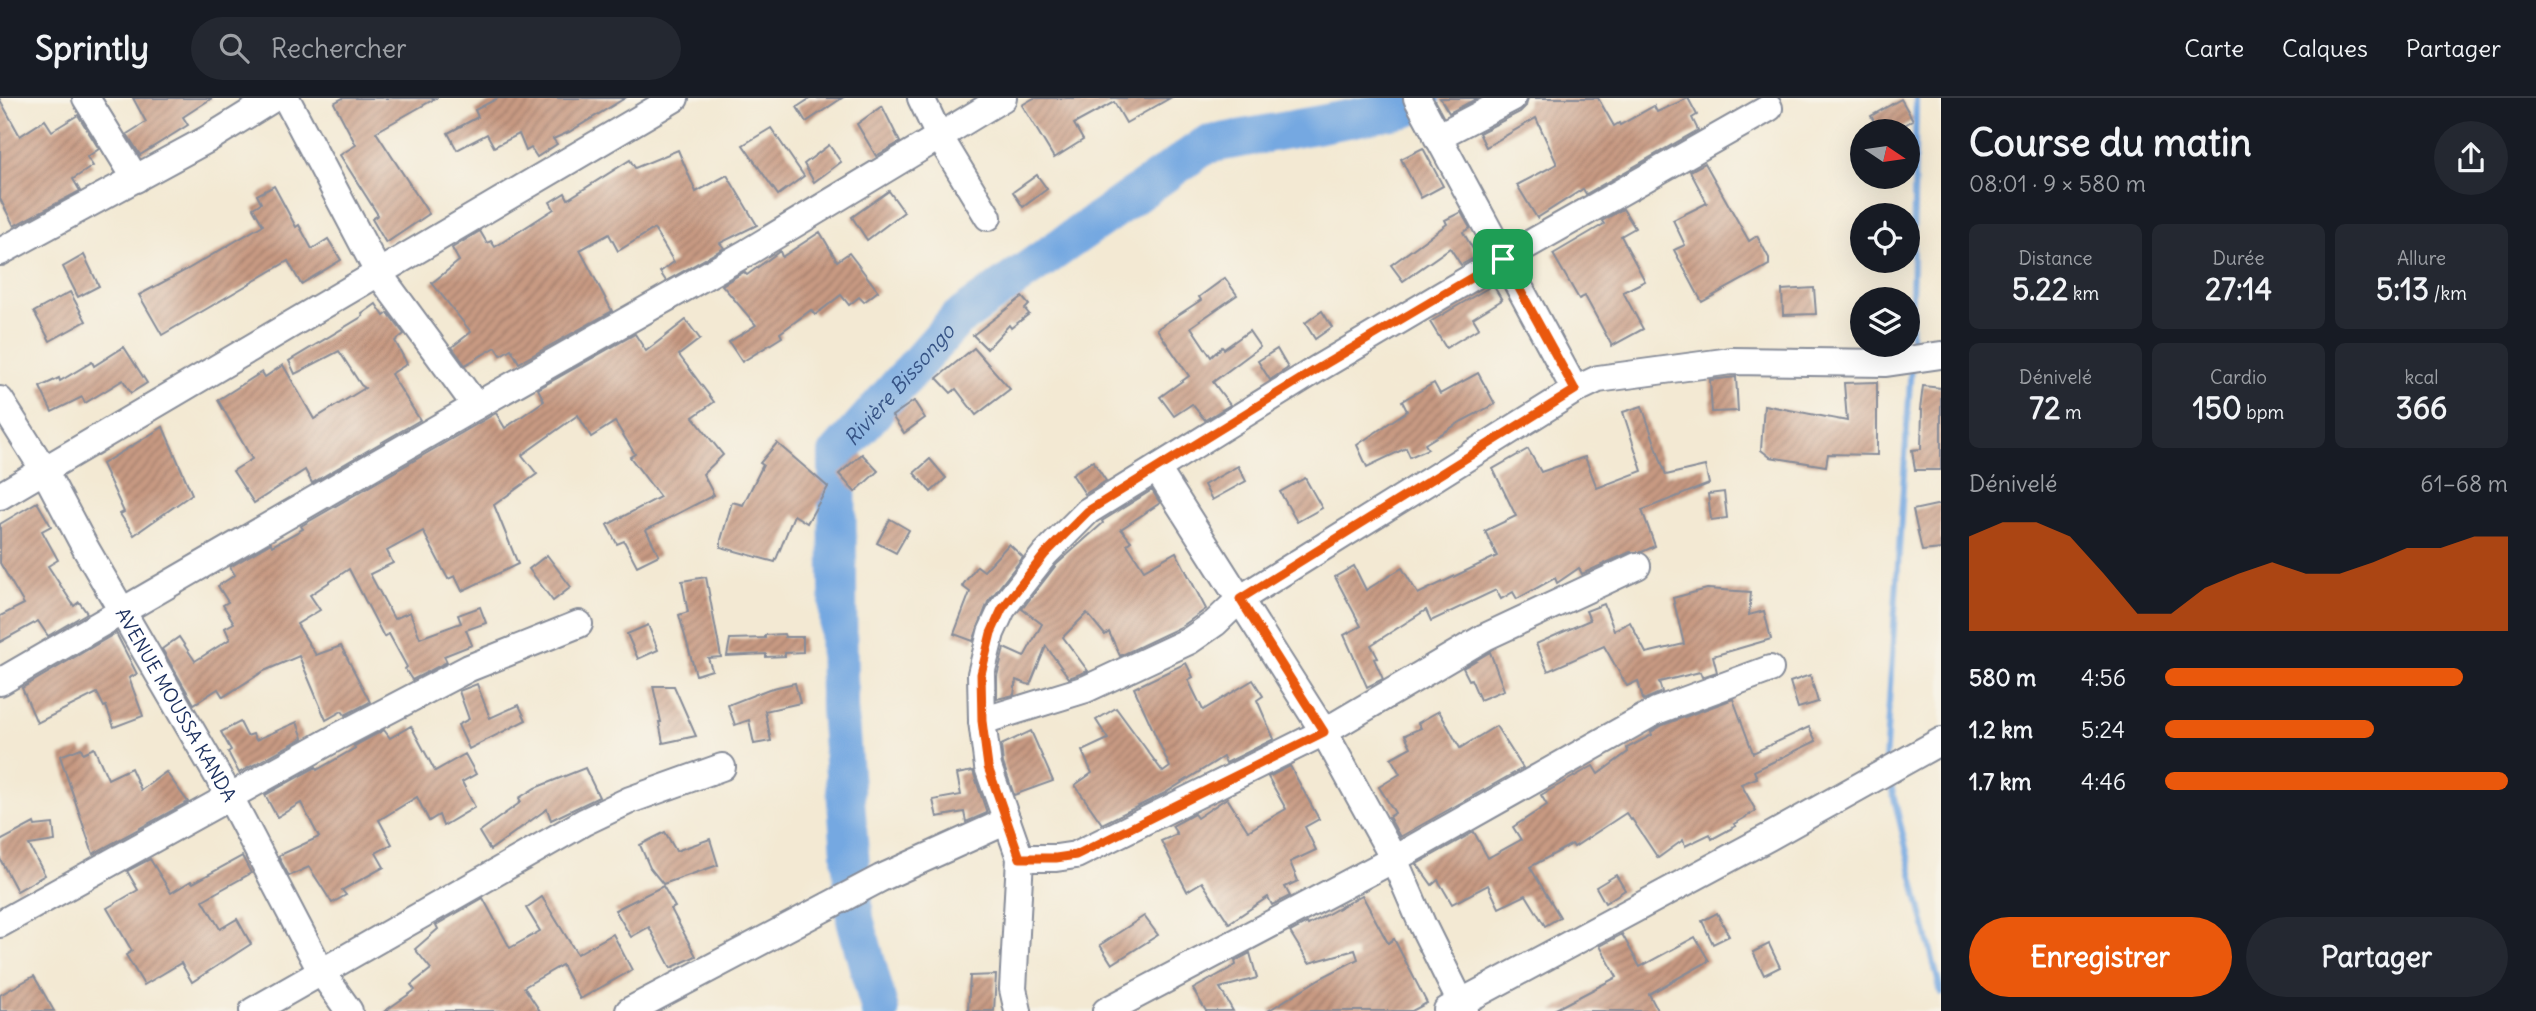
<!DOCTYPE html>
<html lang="fr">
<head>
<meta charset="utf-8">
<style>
  :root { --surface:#171b24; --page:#242831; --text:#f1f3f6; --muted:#9ea1a6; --line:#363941; --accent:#ea580c }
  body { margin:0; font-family:Delius,sans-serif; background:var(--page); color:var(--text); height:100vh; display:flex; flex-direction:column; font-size:26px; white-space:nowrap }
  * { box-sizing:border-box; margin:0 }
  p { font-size:23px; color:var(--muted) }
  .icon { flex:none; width:38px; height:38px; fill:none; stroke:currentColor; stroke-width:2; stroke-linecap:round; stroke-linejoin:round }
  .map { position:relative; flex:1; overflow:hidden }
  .sheet { display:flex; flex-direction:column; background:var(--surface); width:595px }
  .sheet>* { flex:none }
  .needle { width:46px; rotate:103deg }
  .buttons { position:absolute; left:1850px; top:21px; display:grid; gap:14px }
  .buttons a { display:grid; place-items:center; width:70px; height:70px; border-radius:50%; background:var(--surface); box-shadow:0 7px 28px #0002; font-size:35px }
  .pin { position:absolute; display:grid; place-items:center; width:60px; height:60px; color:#fff; margin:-30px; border-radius:14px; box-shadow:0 4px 10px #0006 }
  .round { display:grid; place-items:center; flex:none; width:74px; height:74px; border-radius:37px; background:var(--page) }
  .head { display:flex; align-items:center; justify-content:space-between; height:119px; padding:0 28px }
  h1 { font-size:38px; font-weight:800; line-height:52px }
  .stats { display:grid; grid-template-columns:repeat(3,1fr); gap:10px; height:119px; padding:7px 28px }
  .stats div { display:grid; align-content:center; border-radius:10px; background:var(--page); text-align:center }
  .stats b { font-size:30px; font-weight:800 }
  .stats small { font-size:19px; font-weight:400 }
  .stats p { font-size:19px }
  .chart { height:196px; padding:14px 28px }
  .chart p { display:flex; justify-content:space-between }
  .chart svg { width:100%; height:126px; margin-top:7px; fill:var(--accent); opacity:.7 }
  .primary-button { display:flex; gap:14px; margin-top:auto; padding:14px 28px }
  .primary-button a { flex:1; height:80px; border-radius:42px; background:var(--accent); color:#fff; font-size:28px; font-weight:800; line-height:80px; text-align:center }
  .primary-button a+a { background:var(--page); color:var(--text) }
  ul { padding:0 28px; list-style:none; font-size:23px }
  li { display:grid; grid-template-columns:112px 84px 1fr; align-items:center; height:52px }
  li i { height:18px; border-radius:9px; background:var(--accent) }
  header { display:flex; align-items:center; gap:42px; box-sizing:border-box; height:98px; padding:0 35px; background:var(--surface); border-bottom:2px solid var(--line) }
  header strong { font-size:33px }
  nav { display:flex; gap:38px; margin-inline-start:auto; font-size:24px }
  .search { width:490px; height:63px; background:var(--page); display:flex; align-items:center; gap:18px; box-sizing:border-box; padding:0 24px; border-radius:38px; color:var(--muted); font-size:26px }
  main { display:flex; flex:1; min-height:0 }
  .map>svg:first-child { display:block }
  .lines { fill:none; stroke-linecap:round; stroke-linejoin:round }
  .stream { stroke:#75a8e1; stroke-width:6 }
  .river { stroke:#75a8e1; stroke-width:38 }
  .building { fill:url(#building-hatch) }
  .street-casing { stroke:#878c98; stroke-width:30 }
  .street { stroke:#fff; stroke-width:26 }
  .route-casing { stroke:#fff; stroke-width:14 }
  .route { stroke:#ea580c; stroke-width:9 }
  .labels { text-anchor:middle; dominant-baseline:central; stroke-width:7; stroke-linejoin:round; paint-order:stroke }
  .street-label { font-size:19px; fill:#1b2f5e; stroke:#f7f3e8 }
  .water-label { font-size:21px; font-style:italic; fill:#365385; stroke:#f7f3e8 }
</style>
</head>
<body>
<header>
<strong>Sprintly</strong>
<div class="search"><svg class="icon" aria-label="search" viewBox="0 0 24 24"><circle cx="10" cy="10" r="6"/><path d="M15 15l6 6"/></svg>Rechercher</div>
<nav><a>Carte</a><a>Calques</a><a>Partager</a></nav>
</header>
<main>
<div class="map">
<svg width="1941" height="913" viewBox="0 0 1941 913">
  <defs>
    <pattern id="building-hatch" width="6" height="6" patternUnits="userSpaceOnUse" patternTransform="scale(1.75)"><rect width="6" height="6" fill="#c89a82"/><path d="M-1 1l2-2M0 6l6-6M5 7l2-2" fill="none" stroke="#a27e6e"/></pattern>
  </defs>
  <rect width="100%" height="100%" fill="#f7f3e8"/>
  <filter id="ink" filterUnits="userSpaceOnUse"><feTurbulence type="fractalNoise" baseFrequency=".0143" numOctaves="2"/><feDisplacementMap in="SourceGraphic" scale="14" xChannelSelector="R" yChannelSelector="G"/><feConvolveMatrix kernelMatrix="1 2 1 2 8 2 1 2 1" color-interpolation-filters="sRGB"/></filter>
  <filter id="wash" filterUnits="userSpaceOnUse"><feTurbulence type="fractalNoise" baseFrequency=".00686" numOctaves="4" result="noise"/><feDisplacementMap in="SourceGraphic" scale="28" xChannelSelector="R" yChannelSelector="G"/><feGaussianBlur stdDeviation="1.57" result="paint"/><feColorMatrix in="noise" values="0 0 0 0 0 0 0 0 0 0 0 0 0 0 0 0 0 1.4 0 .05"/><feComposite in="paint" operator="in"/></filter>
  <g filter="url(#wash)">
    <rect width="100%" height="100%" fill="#f3e9d3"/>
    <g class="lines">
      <!-- stream -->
      <g class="stream">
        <polyline points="1911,253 1916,0"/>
        <polyline points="1885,665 1911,268"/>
        <polyline points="1889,679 1941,895"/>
      </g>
      <!-- river -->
      <path class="river" id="s1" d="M 880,913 L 855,821 L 839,610 L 837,356 L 956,222 L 1206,47 L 1408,10 L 1421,0"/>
    </g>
    <g id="blocks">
      <!-- building -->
      <g class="building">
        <polygon points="133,0 212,0 183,19 188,27 140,57 127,36 146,24"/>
        <polygon points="343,0 436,0 376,34 429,116 386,145 372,121 378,117 340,57 356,47 334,5"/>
        <polygon points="498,0 625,0 569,34 553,41 557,46 537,59 531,50 526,53 519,36 494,49 487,36 457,52 448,35 478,19 475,12"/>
        <polygon points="811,0 842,0 806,24 797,9"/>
        <polygon points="1034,0 1170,0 1126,25 1114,4 1074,26 1083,42 1054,60 1022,7"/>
        <polygon points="1440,0 1478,0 1449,15"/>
        <polygon points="1528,0 1598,0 1614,28 1619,25 1620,27 1654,8 1657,14 1688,0 1697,17 1692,20 1698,32 1586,96 1583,91 1537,120 1517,87 1557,66 1536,20 1486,49 1479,35 1520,14 1526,8"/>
        <polygon points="1901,1 1913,22 1895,33 1880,33 1871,18"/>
        <polygon points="0,2 20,38 45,22 52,33 78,17 99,51 87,59 93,68 73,81 80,93 14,128 0,101"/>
        <polygon points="882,8 900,44 876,58 857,26"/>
        <polygon points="771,30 804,78 778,97 743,47"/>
        <polygon points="829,47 841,64 814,84 804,66"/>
        <polygon points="1423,50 1443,88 1421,100 1401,61"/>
        <polygon points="678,52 696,94 727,77 757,127 720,145 724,150 666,183 660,174 674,164 654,131 618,153 609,136 580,152 612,213 519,265 511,251 501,257 496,249 465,267 452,249 471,234 432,185 459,163 452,150 480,133 487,145 491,143 495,149 554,111 550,104 565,95 568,101 630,62 635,70"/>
        <polygon points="1705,65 1749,143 1757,138 1769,160 1769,167 1702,204 1674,152 1685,147 1673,122 1707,105 1690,73"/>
        <polygon points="1037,77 1047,91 1023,109 1013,94"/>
        <polygon points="274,88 296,129 299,127 312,151 328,141 341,162 301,186 288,163 162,237 139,197 188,171 263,127 253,110 261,105 257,97"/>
        <polygon points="889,93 904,114 867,142 852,119"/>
        <polygon points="1623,111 1635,130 1621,138 1645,183 1623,194 1643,231 1612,248 1585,198 1579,201 1553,156 1604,126 1602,123"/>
        <polygon points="1461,114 1470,130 1463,134 1477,158 1461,167 1450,150 1403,183 1391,167 1447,126 1445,122"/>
        <polygon points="820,134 837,163 849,155 878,193 864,204 859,199 849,207 841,197 815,217 811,212 780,235 782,239 742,264 729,244 756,227 722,187 744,174 747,177 780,153 782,159"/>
        <polygon points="84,157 99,188 78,199 63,169"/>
        <polygon points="1225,180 1237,197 1191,229 1211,259 1222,249 1224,251 1249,233 1260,249 1213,284 1230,307 1205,322 1192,306 1174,318 1160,299 1189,278 1157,231 1201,202 1199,199"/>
        <polygon points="1493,187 1502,202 1473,220 1479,230 1446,250 1430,224"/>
        <polygon points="1814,190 1816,216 1783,217 1782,192"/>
        <polygon points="70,194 86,223 50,243 34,214"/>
        <polygon points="1022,199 1029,207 1025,211 1029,216 1011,230 1009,227 987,251 973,237"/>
        <polygon points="376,206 384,218 388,215 404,236 395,243 407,266 391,276 420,322 312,385 305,372 254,405 233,373 252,361 218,302 262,274 265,279 283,267 314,321 365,290 361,287 339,253 295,276 289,263 363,218 362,216"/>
        <polygon points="1322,213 1332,229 1315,241 1305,225"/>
        <polygon points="686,222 700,241 679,257 714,304 693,319 723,357 703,376 714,397 646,432 659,457 637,468 624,443 617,446 607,427 660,399 630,359 635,356 615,324 591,339 578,317 522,357 537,376 494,407 518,466 462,493 455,478 448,481 423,433 387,453 393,465 370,476 394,521 410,514 420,540 461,525 458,517 480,509 486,525 466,532 472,547 444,558 447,564 412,582 405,571 407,569 389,536 384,539 349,471 310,497 320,512 297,526 316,557 341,548 370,604 345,617 342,613 326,622 299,558 264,573 223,599 218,591 194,606 162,551 179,539 195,563 230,541 225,530 234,525 223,507 228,504 218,488 235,477 230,469 271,445 272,448 303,431 301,428 496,315 505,330 544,303 538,291 635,236 646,253"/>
        <polygon points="124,249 147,285 131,295 123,282 85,305 82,299 52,314 40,289 59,280 60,283 92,264 94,268"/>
        <polygon points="974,250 1010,291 976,317 956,291 951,295 937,280"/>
        <polygon points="1277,251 1288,270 1270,282 1258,263"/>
        <polygon points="1478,275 1495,306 1462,323 1425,346 1428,351 1410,359 1406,350 1367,369 1357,347 1407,313 1402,303 1434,285 1440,296"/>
        <polygon points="1736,279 1738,313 1712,314 1710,282"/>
        <polygon points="1877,284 1877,357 1828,356 1826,368 1770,359 1761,352 1764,307 1847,323 1844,285"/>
        <polygon points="1923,288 1941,290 1941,372 1915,372 1912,352 1921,351 1922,312 1920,312"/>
        <polygon points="914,303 925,320 904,335 892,318"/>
        <polygon points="1642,308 1666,377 1705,368 1709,386 1642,412 1655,448 1642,454 1630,454 1582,476 1579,470 1557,485 1555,480 1517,501 1513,494 1501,501 1496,492 1431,523 1426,512 1371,547 1378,560 1374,561 1383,581 1367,589 1344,537 1361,528 1335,479 1354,468 1366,492 1402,470 1418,496 1497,458 1485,433 1516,418 1493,371 1528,351 1541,374 1585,359 1597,390 1642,373 1623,314"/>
        <polygon points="163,329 192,396 134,437 120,416 124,414 102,366"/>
        <polygon points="777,345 828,389 807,425 794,417 775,464 721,449 721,442 732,404 743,407 763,367 760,365"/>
        <polygon points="862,356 878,373 855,394 839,376"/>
        <polygon points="930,361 946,380 931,394 914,375"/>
        <polygon points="1093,363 1106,383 1085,396 1072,376"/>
        <polygon points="1238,368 1246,383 1212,402 1204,387"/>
        <polygon points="1305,380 1322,410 1297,424 1280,394"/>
        <polygon points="1152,392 1160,405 1121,431 1131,443 1127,446 1144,472 1176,454 1206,511 1181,529 1120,558 1109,534 1105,537 1087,515 1063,539 1088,573 1069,580 1046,548 1030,587 1016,582 1014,597 997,601 997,578 1004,550 1024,559 1042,526 1022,511 1057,466 1103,425 1102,423"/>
        <polygon points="1724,394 1727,420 1711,422 1708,396"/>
        <polygon points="37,404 51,428 42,433 58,462 48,468 74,508 79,504 87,515 48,538 38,523 0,544 0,518 24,506 0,465 0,426"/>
        <polygon points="1941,406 1941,451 1922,453 1913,412"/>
        <polygon points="890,421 909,432 896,455 877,445"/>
        <polygon points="1009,446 1023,459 988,504 973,543 954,536 970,494 962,488 977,468 984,473"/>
        <polygon points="547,457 571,489 553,503 529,471"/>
        <polygon points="706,479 721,559 708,560 712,572 696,577 679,517 688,514 682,483"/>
        <polygon points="1707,491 1751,494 1749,517 1764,513 1771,541 1713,558 1717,574 1702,579 1700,574 1659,584 1662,594 1643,602 1638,583 1627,588 1604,548 1548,573 1536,546 1590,522 1586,513 1604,506 1614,532 1630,524 1646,555 1684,546 1673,500"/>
        <polygon points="648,527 658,552 638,561 627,536"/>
        <polygon points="116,535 137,576 129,580 143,618 114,629 106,608 104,609 97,595 37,625 22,590"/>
        <polygon points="784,536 785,539 803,539 803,554 785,555 785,558 766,559 766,556 727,558 730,541 765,540 765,537"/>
        <polygon points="1490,554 1504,592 1480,602 1471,581 1469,582 1463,570"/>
        <polygon points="1186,565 1193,579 1188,582 1203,612 1253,582 1263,598 1257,602 1274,641 1226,665 1223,659 1165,695 1102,726 1075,687 1092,675 1082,653 1108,641 1096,622 1116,610 1163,674 1170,669 1134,590"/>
        <polygon points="1810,577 1818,604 1798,610 1790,584"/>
        <polygon points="795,585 800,605 765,613 771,643 754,646 749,622 735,627 728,607 769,591"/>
        <polygon points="477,586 490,620 519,607 526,622 469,651 458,627 469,621 459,593"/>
        <polygon points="653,588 674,588 696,638 663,645 659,624 661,624"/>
        <polygon points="1733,601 1753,655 1809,629 1816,643 1754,673 1757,680 1741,686 1756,713 1734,726 1736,728 1712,741 1710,736 1685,748 1683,742 1658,760 1632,721 1631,722 1626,715 1574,749 1572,746 1530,769 1560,819 1545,828 1526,797 1499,810 1488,787 1452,806 1438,782 1432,787 1417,766 1474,734 1488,760 1521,742 1513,729 1547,707 1541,697 1593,668 1598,676 1628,654 1627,650 1652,637 1651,634 1663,627"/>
        <polygon points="1439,613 1460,650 1496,628 1523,670 1400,739 1389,719 1395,715 1379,689 1400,676 1391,660 1411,649 1405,637 1421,630 1418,625"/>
        <polygon points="240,624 247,638 253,636 256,642 297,624 303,640 239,675 228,654 231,652 221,634"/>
        <polygon points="411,628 435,673 465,656 476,676 462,684 475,709 443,728 439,717 429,723 417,699 379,722 392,746 376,755 384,769 342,792 346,797 332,805 309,769 289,778 278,758 319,739 301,705 277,719 265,697 316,669 317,672 355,650 354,648 384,632 390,640"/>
        <polygon points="1031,633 1053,683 1014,697 1003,665 1001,647"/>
        <polygon points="81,650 83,655 94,650 108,681 131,670 141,692 166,674 188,704 93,756 60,658"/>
        <polygon points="1290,668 1319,721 1305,729 1316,752 1290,764 1298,783 1285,789 1290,798 1272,807 1268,799 1229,825 1202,784 1187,793 1161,743 1177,736 1172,728 1194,716 1197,720 1227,700 1248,733 1286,711 1268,679"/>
        <polygon points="585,670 599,699 551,722 547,711 490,752 479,734 521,704 519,700 535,690"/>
        <polygon points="973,673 987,715 966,724 964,714 937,719 933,702 961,697 957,676"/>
        <polygon points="34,725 35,728 53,726 55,743 29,747 45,777 17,793 0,761 0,743"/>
        <polygon points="665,734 676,753 710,741 718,767 663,786 650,770 640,747"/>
        <polygon points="242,758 251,775 203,802 220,831 237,821 251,846 192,884 181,865 144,887 126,857 132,853 107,810 138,792 127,773 150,761 171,795 191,783 193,785"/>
        <polygon points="1616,777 1625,792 1605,805 1596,789"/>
        <polygon points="663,788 675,809 671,811 696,858 671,870 649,829 631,839 615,812"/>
        <polygon points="1362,797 1388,845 1394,841 1427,905 1412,913 1268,913 1319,881 1358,861 1355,852 1309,865 1290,834 1307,825 1308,827"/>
        <polygon points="542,799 577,856 613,836 632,872 580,901 562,867 524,889 540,913 385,913 415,892 411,887 431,871 415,851 438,831 436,827 483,800 510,850 540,833 526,810"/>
        <polygon points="1717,815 1729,838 1713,846 1702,823"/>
        <polygon points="1144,818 1158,837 1112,866 1100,847"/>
        <polygon points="1622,836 1640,869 1695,839 1709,863 1649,896 1658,913 1552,913 1617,879 1600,848"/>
        <polygon points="1769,846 1780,869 1764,877 1753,854"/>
        <polygon points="1250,855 1257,880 1220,890 1233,913 1206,913 1193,891 1236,867 1235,863"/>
        <polygon points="996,877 994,913 968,913 970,878"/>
        <polygon points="34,878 54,913 0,913 0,897"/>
      </g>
    </g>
  </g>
  <g filter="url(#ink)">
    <use href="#blocks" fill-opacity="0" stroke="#878c98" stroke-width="2"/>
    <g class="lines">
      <defs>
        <g id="street">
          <polyline points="86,0 136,81"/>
          <polyline points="286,0 379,176 476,308"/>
          <polyline points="921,0 939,38 988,119"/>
          <polyline points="1417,0 1575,292"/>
          <polyline points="1437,39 1512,0"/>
          <polyline points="0,154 208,41 274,0"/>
          <path id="s2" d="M 0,302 L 44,372 L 86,451 L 230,699 L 322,875 L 349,913"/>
          <polyline points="1157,371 1324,634 1394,761 1422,826 1465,913"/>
          <polyline points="0,398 675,0"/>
          <polyline points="0,584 476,308 748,154 1003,0"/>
          <polyline points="982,623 1086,591 1189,543 1215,525 1240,501 1575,292 1598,281 1731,263 1886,265 1941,257"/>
          <polyline points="1020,760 1056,760 1076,757 1324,634 1485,539 1637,468"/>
          <polyline points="0,826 339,638 469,570 579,526"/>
          <polyline points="1447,912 1769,739 1941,643"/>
          <polyline points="253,913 584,724 630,702 722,669"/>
          <polyline points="629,913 881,780 1007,723"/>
          <polyline points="1018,913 1013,891 1020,760 988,669 982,623 981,576 991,535 1002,511 1045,456 1088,413 1317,271 1503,161 1769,10"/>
          <polyline points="1106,913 1394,761 1656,613 1770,571"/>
        </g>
      </defs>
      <!-- street casing -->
      <use href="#street" class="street-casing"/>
      <!-- street -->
      <use href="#street" class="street"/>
    </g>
  </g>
  <g class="lines" filter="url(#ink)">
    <defs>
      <polygon id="route" points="1503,161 1575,292 1240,501 1324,634 1076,757 1056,760 1020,760 988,669 982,623 981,576 991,535 1002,511 1045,456 1088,413 1317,271"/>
    </defs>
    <!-- route casing -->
    <use href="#route" class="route-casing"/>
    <!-- route -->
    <use href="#route" class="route"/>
  </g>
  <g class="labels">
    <!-- street labels -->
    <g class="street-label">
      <text stroke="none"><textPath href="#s2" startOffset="352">AVENUE MOUSSA KANDA</textPath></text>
    </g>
    <!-- water labels -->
    <g class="water-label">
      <text stroke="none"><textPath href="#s1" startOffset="654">Rivière Bissongo</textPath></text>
    </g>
  </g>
</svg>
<div class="buttons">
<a><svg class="needle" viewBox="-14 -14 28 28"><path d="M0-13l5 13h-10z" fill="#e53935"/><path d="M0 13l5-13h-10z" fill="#9ea1a6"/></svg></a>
<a><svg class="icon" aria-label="locate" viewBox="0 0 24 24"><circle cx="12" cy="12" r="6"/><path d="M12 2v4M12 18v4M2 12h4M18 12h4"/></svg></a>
<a><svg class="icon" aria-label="layers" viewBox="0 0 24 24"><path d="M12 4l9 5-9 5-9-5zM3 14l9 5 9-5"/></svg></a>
</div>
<div class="pin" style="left:1503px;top:161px;background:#1e9e55"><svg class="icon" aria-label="arrive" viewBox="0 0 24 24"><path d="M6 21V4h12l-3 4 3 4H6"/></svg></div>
</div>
<section class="sheet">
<div class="head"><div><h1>Course du matin</h1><p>08:01 · 9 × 580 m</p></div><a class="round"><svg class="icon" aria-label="share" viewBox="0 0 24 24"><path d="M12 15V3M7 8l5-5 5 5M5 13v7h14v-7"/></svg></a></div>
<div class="stats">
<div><p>Distance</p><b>5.22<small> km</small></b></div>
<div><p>Durée</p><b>27:14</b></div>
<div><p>Allure</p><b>5:13<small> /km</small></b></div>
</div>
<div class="stats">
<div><p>Dénivelé</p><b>72<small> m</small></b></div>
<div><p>Cardio</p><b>150<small> bpm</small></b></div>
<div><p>kcal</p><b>366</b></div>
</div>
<div class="chart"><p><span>Dénivelé</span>61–68 m</p>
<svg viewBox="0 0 160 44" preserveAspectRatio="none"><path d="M0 44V11L10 6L20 6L30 11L40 24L50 38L60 38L70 29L80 24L90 20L100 24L110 24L120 20L130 15L140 15L150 11L160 11V44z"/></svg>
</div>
<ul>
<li><b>580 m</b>4:56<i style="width:87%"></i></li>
<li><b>1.2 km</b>5:24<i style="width:61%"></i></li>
<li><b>1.7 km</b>4:46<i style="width:100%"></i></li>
</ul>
<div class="primary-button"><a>Enregistrer</a><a>Partager</a></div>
</section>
</main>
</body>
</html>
